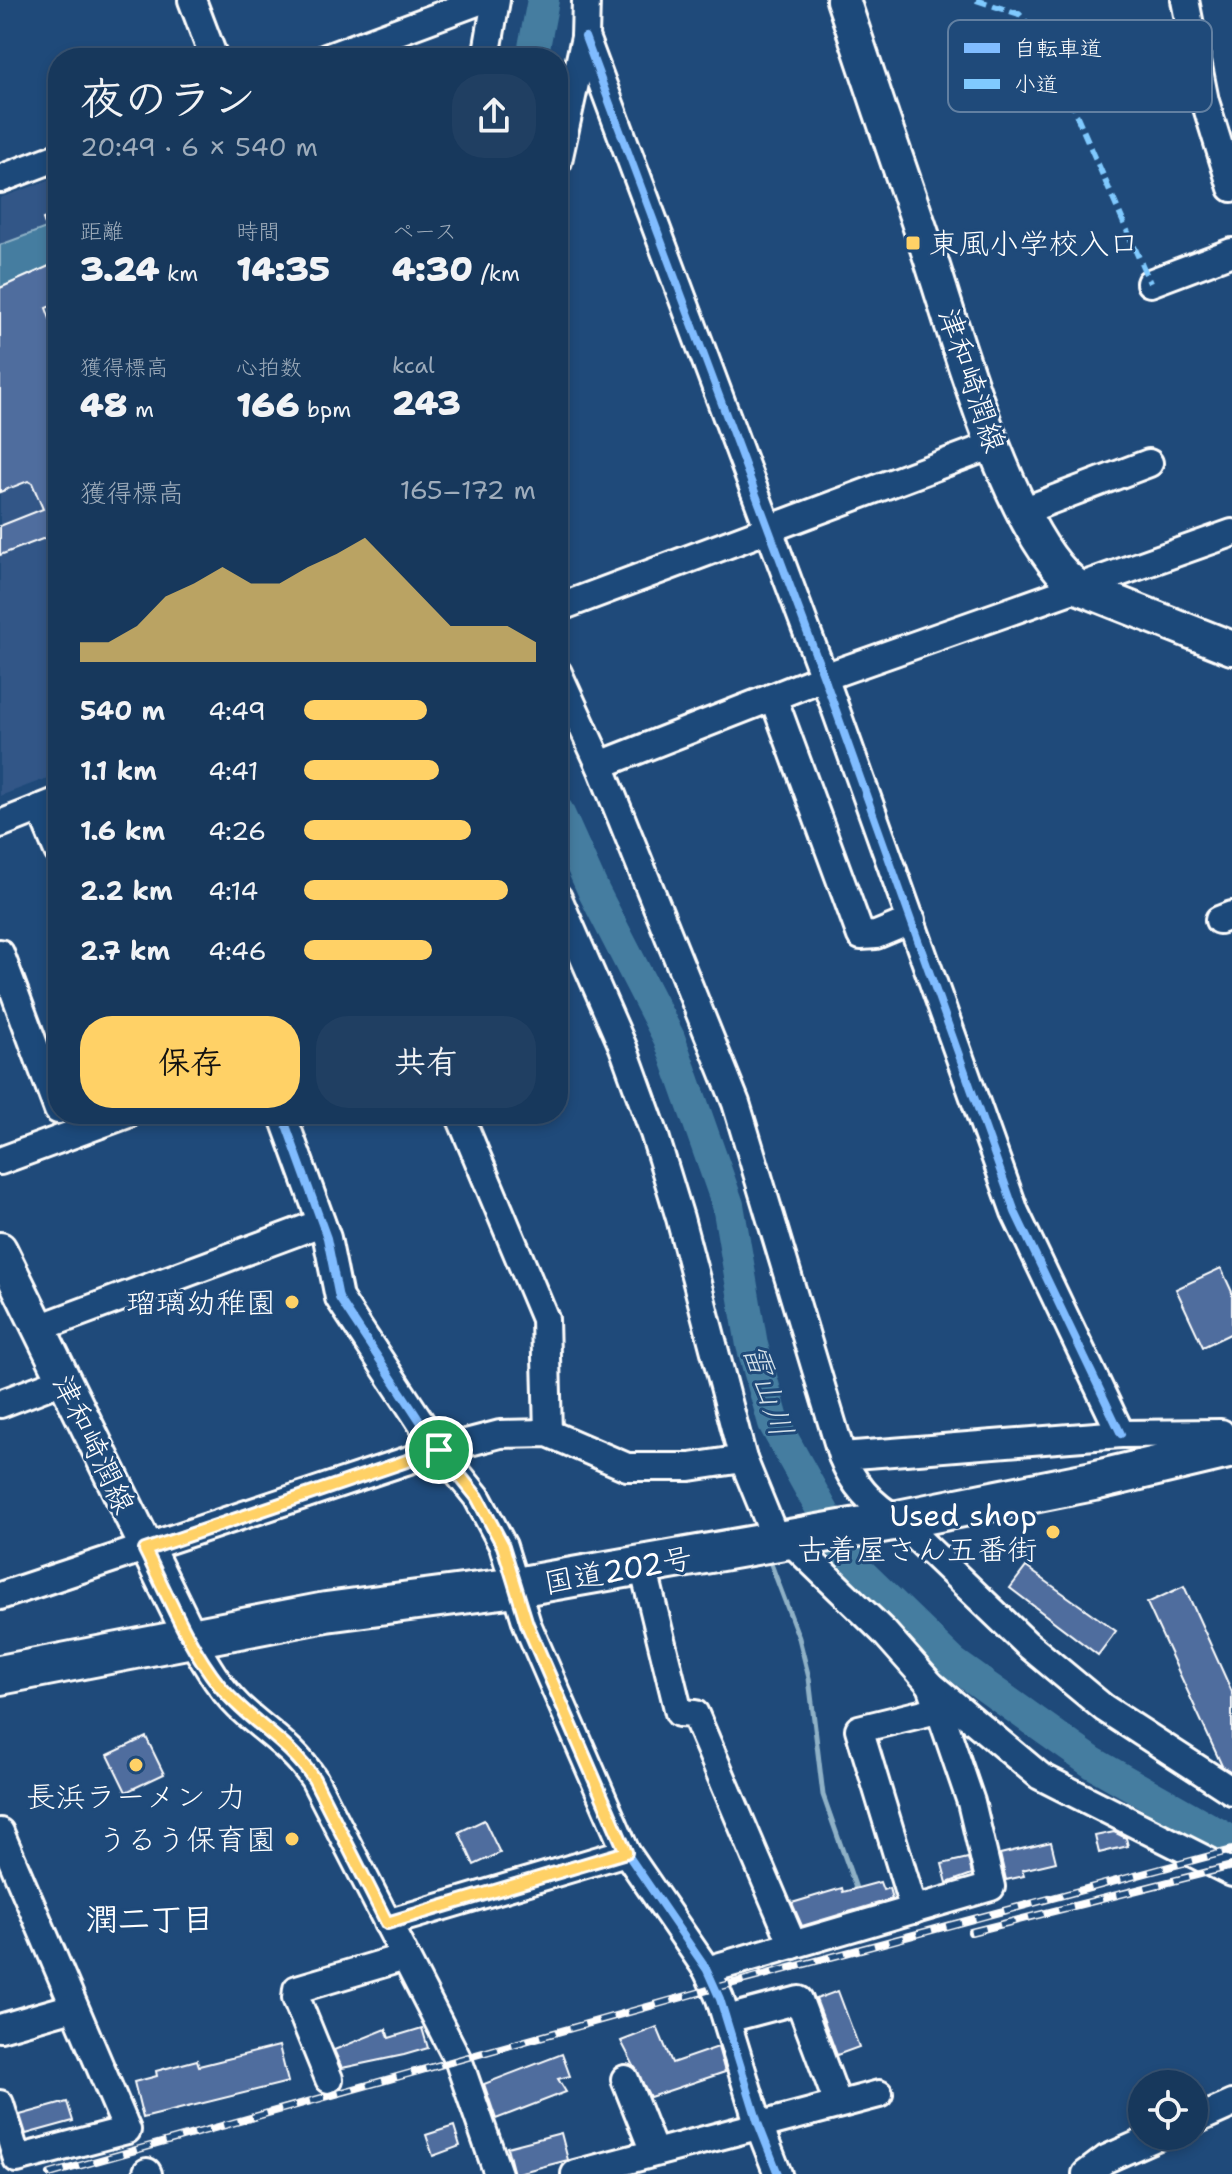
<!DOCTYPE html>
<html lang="ja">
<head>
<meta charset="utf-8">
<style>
  :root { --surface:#17385c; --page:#203f62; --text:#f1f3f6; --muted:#9eacbb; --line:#365272; --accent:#ffd166 }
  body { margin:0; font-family:"Shantell Sans","Klee One",sans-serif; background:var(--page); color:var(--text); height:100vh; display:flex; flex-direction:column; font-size:30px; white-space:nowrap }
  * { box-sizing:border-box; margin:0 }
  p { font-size:26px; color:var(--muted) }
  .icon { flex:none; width:44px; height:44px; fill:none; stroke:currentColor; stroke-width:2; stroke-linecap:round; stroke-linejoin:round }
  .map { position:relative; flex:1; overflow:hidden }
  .sheet { position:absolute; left:48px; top:48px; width:520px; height:1076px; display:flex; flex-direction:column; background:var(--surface); border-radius:32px; box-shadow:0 4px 12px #0003,0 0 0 2px var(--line) }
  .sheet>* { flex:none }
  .fabs { position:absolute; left:1128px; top:2070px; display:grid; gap:16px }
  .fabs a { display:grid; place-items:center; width:80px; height:80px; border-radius:50%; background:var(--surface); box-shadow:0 4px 12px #0003,0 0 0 2px var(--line); font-size:40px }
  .pin { position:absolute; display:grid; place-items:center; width:68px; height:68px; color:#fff; margin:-34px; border:4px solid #fff; border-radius:50%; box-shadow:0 2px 8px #0007 }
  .round { display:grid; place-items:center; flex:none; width:84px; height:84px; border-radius:32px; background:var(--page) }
  .headline { display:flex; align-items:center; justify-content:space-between; height:136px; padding:0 32px }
  h1 { font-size:44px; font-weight:800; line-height:60px }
  .metrics { display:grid; grid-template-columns:repeat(3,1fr); gap:12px; height:136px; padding:8px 32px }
  .metrics div { display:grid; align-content:center }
  .metrics b { font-size:34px; font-weight:800 }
  .metrics small { font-size:22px; font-weight:400 }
  .metrics p { font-size:22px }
  .chart { height:224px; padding:16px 32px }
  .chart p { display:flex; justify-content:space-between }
  .chart svg { width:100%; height:144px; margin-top:8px; fill:var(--accent); opacity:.7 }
  .cta { display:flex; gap:16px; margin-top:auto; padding:16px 32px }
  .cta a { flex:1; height:92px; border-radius:32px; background:var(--accent); color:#111; font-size:32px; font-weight:800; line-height:92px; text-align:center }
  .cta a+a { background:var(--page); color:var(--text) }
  ul { padding:0 32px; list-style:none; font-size:26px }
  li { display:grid; grid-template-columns:128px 96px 1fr; align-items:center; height:60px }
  li i { height:20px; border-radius:10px; background:var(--accent) }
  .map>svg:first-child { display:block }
  .built { fill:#315787 }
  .water { fill:#457da0; stroke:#8fb1c6; stroke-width:2 }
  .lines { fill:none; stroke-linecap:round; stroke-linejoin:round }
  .stream { stroke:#8fb1c6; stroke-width:5 }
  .river { stroke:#457da0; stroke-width:32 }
  .building { fill:#4f6d9e; stroke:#fff; stroke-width:2 }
  .minor-casing { stroke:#fff; stroke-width:32 }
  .major-casing { stroke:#fff; stroke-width:38 }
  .highway-casing { stroke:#fff; stroke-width:44 }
  .minor { stroke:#1f4a7a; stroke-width:26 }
  .major { stroke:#1f4a7a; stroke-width:32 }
  .highway { stroke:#1f4a7a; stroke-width:38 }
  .rail-casing { stroke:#fff; stroke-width:8 }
  .rail { stroke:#1f4a7a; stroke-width:5; stroke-dasharray:15; stroke-linecap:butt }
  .quiet { stroke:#80caff; stroke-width:6; stroke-dasharray:12 6; stroke-linecap:butt }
  .cycleway-casing { stroke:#1f4a7a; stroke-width:13 }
  .cycleway { stroke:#80bcff; stroke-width:8 }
  .route-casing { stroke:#fff; stroke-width:16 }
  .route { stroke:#ffd166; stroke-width:10 }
  .poi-dot { fill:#ffd166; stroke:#1f4a7a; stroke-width:3 }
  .labels { text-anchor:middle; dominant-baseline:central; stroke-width:6; stroke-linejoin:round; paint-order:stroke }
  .poi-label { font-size:30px; fill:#fff; stroke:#1f4a7a; text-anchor:end }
  .street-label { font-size:30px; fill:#fff; stroke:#1f4a7a }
  .water-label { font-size:32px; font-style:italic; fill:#d0dee7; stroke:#1f4a7a }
  .neighbourhood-label { font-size:32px; font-weight:bold; fill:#fff; stroke:#1f4a7a }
  .key { fill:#1f4a7a; stroke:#6280a2; stroke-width:2 }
  .key-label { font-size:22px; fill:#fff }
</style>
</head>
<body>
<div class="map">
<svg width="1232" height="2174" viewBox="0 0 1232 2174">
  <rect width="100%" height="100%" fill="#1f4a7a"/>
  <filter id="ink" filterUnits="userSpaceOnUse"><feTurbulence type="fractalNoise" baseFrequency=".0125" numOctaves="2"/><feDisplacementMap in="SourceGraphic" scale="16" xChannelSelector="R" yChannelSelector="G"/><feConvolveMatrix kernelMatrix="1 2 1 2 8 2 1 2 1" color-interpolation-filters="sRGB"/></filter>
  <g filter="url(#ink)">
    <!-- built -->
    <polygon class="built" points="58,177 58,774 0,796 0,198"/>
    <!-- water -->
    <polygon class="water" points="46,228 58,262 0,288 0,245"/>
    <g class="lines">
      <!-- stream -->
      <polyline class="stream" points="771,1564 799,1638 809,1678 823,1795 858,1894"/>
      <!-- river -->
      <g class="river">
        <polyline points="532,58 543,0"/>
        <polyline points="558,812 594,892 669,1038 728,1205 752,1345 774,1423 853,1566 953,1663 1093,1763 1232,1842"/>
      </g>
    </g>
    <!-- building -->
    <g class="building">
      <polygon points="58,213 58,256 56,256 43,219"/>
      <polygon points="58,262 58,303 46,308 58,340 58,545 53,535 0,555 0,526 43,509 32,483 28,481 0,492 0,288"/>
      <polygon points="1221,1268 1232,1292 1232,1333 1203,1347 1176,1289"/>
      <polygon points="1026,1567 1116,1631 1098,1655 1010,1588"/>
      <polygon points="1184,1586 1232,1692 1232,1772 1222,1766 1147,1603"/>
      <polygon points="146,1737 164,1774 126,1792 108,1755"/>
      <polygon points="484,1820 500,1853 474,1865 459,1832"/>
      <polygon points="1114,1832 1126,1838 1128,1846 1099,1853 1095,1836"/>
      <polygon points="1051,1842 1056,1862 1022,1870 1024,1876 1006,1880 1000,1854"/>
      <polygon points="968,1858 972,1874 947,1883 942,1864"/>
      <polygon points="880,1882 883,1890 889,1888 892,1899 802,1926 792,1903 842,1888 843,1892"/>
      <polygon points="838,1991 859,2047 837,2055 816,1999"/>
      <polygon points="657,2027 672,2063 718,2047 725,2072 650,2097 621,2041"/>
      <polygon points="422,2028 428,2048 404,2055 342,2068 334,2050 386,2029 389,2038"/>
      <polygon points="279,2046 288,2082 143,2118 134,2082 157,2076 156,2071 197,2060 199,2066"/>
      <polygon points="562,2054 570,2076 558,2079 566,2092 496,2119 484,2084"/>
      <polygon points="67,2102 73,2121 26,2134 20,2115"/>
      <polygon points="454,2126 460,2146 433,2156 426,2135"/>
      <polygon points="561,2133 568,2160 514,2174 507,2147"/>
    </g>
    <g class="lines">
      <defs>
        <g id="minor">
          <polyline points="192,0 214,58"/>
          <polyline points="1185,0 1205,101 1232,188"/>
          <polyline points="585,37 824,677 1015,1212 1121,1434"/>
          <polyline points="326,58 482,0"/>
          <polyline points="486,58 496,0"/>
          <polyline points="558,161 585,37 586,0"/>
          <polyline points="0,179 58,157"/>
          <polyline points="1150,283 1232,252"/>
          <polyline points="1023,511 1149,463"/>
          <polyline points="558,608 993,445"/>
          <polyline points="558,673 600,765 736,1103 842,1456"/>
          <polyline points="773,697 861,936 876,935 912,920"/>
          <polyline points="600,765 824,677 1232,533"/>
          <polyline points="40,808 58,851"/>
          <polyline points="0,824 58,801"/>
          <polyline points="558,898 623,1047 654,1133 680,1218 743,1459 777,1542"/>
          <polyline points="1219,920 1232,915"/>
          <polyline points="0,953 58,1110"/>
          <polyline points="282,1114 327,1238 339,1298 439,1450 477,1497 503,1546 527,1624 626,1852 707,1970 720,1999 758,2123 778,2174"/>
          <polyline points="459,1114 545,1319 548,1433"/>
          <polyline points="0,1161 128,1114"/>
          <polyline points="39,1328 321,1223"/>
          <polyline points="0,1404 63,1380"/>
          <path d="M 1228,1449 L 1221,1433 L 1121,1434 L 842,1456 C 853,1485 871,1505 898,1520 L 1027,1644 L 1104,1708 L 1232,1791"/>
          <polyline points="789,1540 884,1632 931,1685 1040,1776 1232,1873"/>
          <polyline points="643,1566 679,1713 695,1714 793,1945"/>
          <polyline points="0,1596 439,1450 500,1434 548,1433 627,1467 690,1467 743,1459"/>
          <path d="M 191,1638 C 207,1666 222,1693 247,1714 C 272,1736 295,1750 314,1779 L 459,2062 L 498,2174"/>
          <polyline points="0,1832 127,2130 17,2159 0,2104"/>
          <polyline points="914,1910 859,1729 937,1710"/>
          <polyline points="387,1923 626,1852"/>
          <polyline points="707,1970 991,1887 971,1802 931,1685"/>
          <polyline points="727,2019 799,2000 838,2104"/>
          <polyline points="0,2028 73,2007"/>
          <polyline points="329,2079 296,1998 297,1989 405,1957"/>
          <polyline points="625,2079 654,2152"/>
          <polyline points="1194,2121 1232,2104"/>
          <polyline points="147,2172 148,2174"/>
          <polyline points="575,2174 879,2094"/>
          <polyline points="1086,2174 1106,2159 1158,2136"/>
        </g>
        <g id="major">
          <path d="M 843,0 C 872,87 901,173 931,260 C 957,339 1013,544 1080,588 L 1232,648"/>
          <polyline points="0,1249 191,1638"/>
        </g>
        <polyline id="highway" points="0,1675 326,1612 516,1587 898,1520 1093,1481 1232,1448"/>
      </defs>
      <!-- minor casing -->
      <use href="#minor" class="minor-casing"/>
      <!-- major casing -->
      <use href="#major" class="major-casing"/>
      <!-- highway casing -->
      <use href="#highway" class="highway-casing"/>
      <!-- minor -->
      <use href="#minor" class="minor"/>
      <!-- major -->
      <use href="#major" class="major"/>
      <!-- highway -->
      <use href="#highway" class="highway"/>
      <defs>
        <g id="rail">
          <polyline points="971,1932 1232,1866"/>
          <polyline points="50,2174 715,1988 1232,1850"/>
        </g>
      </defs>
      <!-- rail casing -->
      <use href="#rail" class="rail-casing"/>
      <!-- rail -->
      <use href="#rail" class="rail"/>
      <!-- quiet -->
      <polyline class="quiet" points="976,0 1019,14 1045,43 1150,283"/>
      <defs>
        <g id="cycleway">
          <polyline points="585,37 824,677 1015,1212 1121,1434"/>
          <polyline points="282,1114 327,1238 339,1298 439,1450 477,1497 503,1546 527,1624 626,1852 707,1970 720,1999 758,2123 778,2174"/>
        </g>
      </defs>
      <!-- cycleway casing -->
      <use href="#cycleway" class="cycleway-casing"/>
      <!-- cycleway -->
      <use href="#cycleway" class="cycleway"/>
    </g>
  </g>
  <g class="lines" filter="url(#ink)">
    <defs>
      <path id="route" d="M 439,1450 L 477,1497 L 503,1546 L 527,1624 L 626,1852 L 387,1923 L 314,1779 C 288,1740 248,1721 219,1685 C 188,1646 167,1594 145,1550 Z"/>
    </defs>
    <!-- route casing -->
    <use href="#route" class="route-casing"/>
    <!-- route -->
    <use href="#route" class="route"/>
  </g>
  <!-- markers -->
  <g class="poi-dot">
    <rect x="905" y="235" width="16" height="16" rx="4"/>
    <circle cx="292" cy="1302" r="8"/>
    <circle cx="1053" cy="1532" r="8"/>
    <circle cx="136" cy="1765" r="8"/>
    <circle cx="292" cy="1839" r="8"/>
  </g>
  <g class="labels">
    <!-- poi labels -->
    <g class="poi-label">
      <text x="929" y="243" text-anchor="start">東風小学校入口</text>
      <text x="276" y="1302">瑠璃幼稚園</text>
      <text x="1037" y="1515">Used shop<tspan x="1037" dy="34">古着屋さん五番街</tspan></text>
      <text x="136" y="1796" text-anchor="middle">長浜ラーメン 力</text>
      <text x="276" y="1839">うるう保育園</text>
    </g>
    <!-- street labels -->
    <g class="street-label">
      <text transform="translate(972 380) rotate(71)">津和崎潤線</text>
      <text transform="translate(94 1444) rotate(64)">津和崎潤線</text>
      <text transform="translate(618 1570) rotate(-10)">国道202号</text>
    </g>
    <!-- water labels -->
    <g class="water-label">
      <text transform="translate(769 1390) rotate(72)">雷山川</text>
    </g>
    <!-- neighbourhood labels -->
    <g class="neighbourhood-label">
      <text x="150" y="1918">潤二丁目</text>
    </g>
  </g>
  <!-- legend -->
  <rect x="948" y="20" width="264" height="92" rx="12" class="key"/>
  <rect x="964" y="43" width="36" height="10" fill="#80bcff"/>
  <rect x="964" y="79" width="36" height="10" fill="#80caff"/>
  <g class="key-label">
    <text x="1014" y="56">自転車道</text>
    <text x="1014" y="92">小道</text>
  </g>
</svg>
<div class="fabs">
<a><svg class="icon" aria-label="locate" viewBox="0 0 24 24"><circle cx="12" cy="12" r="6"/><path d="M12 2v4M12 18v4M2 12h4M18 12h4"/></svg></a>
</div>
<div class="pin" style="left:439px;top:1450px;background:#1e9e55"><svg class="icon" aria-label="arrive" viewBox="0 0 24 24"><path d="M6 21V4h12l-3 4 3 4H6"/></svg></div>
<section class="sheet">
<div class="headline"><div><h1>夜のラン</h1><p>20:49 · 6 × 540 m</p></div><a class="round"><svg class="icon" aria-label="share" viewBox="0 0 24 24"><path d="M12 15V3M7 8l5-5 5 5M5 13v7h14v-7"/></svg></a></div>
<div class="metrics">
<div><p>距離</p><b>3.24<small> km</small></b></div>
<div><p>時間</p><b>14:35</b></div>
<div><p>ペース</p><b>4:30<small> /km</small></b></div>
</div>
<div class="metrics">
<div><p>獲得標高</p><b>48<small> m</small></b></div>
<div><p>心拍数</p><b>166<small> bpm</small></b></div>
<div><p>kcal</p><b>243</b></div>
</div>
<div class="chart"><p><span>獲得標高</span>165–172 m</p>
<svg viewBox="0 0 160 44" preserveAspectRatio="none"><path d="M0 44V38L10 38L20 33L30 24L40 20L50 15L60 20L70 20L80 15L90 11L100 6L110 15L120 24L130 33L140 33L150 33L160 38V44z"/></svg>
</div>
<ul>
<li><b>540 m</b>4:49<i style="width:53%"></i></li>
<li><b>1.1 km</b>4:41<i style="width:58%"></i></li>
<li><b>1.6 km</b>4:26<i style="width:72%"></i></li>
<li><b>2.2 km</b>4:14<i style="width:88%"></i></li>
<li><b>2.7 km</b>4:46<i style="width:55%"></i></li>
</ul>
<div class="cta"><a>保存</a><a>共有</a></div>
</section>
</div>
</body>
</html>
